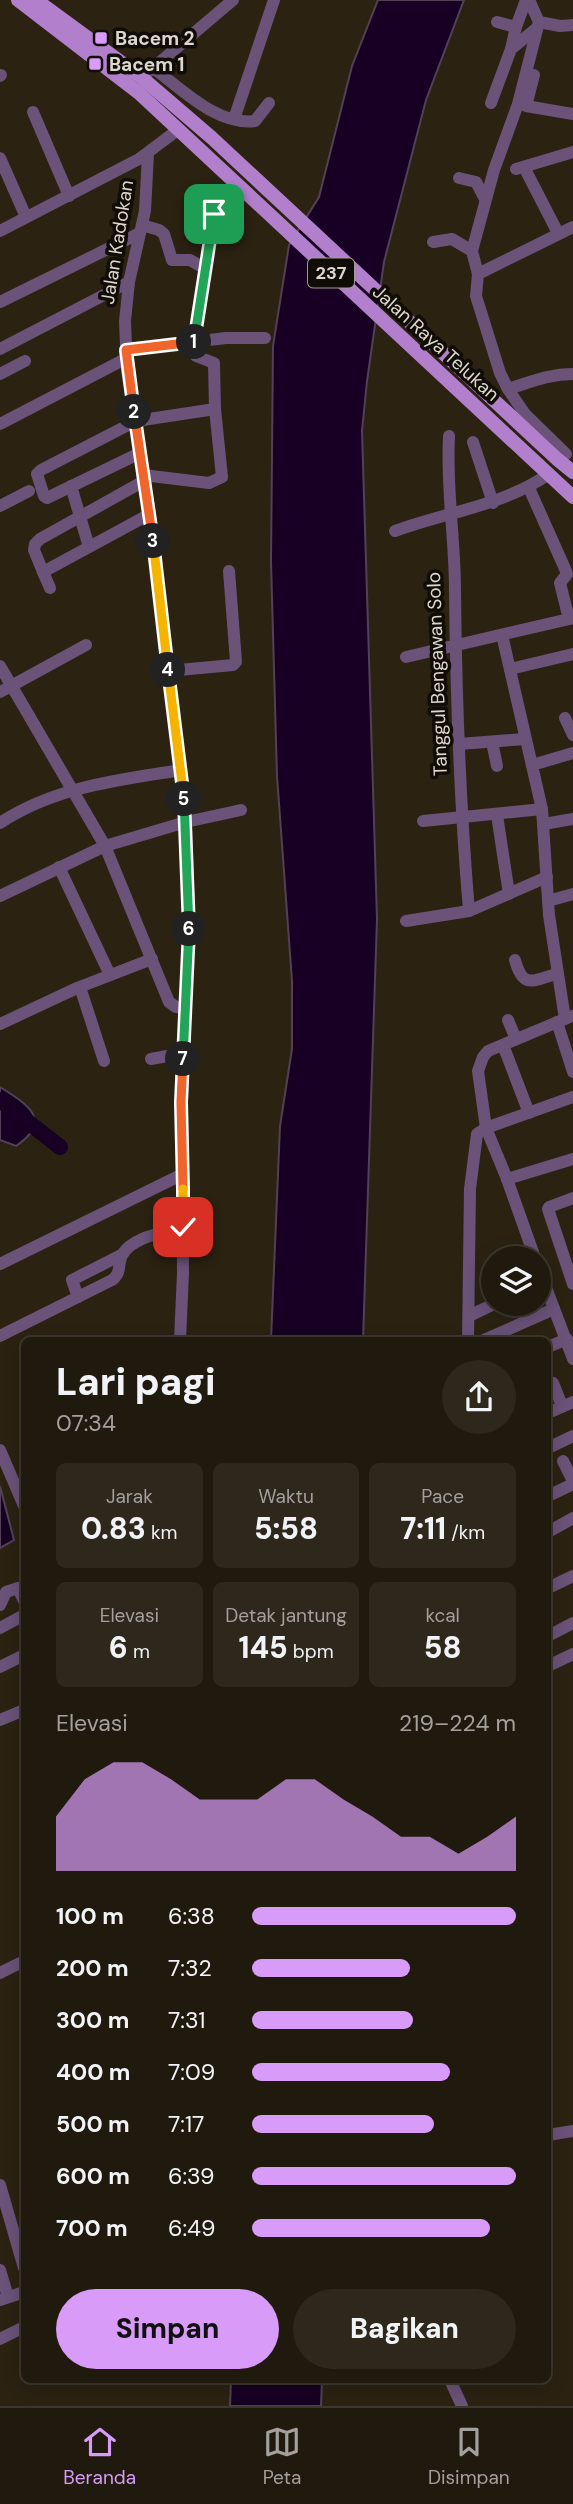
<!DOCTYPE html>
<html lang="id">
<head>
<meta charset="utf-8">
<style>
  :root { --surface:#201a0e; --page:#2d271c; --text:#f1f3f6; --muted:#a2a19e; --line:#3d382e; --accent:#d89bf8 }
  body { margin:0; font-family:"DM Sans",sans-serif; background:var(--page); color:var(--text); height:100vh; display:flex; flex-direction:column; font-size:26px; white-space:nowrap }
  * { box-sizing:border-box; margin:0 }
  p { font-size:23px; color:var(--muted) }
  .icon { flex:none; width:38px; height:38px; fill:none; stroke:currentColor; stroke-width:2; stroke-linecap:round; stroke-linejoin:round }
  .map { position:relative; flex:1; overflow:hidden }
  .sheet { position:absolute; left:21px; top:1337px; width:530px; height:1046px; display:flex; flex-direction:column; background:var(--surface); border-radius:10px; box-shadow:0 4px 18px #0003,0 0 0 2px var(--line) }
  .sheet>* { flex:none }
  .buttons { position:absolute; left:481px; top:1246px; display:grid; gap:14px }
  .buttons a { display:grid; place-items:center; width:70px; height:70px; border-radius:50%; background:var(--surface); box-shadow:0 4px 18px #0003,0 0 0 2px var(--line); font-size:35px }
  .pin { position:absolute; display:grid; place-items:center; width:60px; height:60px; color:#fff; margin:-30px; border-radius:14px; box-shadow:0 4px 10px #0006 }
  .km { position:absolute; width:35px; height:35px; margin:-18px; border-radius:50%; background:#222; color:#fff; font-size:19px; line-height:35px; text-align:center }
  .round { display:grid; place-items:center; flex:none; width:74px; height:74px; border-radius:37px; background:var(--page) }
  .headline { display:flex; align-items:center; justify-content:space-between; height:119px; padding:0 35px }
  h1 { font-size:38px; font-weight:800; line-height:52px }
  .metrics { display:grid; grid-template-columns:repeat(3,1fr); gap:10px; height:119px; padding:7px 35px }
  .metrics div { display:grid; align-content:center; border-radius:10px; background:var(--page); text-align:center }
  .metrics b { font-size:30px; font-weight:800 }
  .metrics small { font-size:19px; font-weight:400 }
  .metrics p { font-size:19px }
  .chart { height:196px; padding:14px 35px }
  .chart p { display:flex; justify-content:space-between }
  .chart svg { width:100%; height:126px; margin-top:7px; fill:var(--accent); opacity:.7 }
  .action { display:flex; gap:14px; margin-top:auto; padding:14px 35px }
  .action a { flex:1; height:80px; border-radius:42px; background:var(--accent); color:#111; font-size:28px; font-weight:800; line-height:80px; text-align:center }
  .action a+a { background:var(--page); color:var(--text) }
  ul { padding:0 35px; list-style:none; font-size:23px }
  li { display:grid; grid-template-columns:112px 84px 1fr; align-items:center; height:52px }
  li i { height:18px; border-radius:9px; background:var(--accent) }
  .tabs { display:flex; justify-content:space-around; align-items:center; height:98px; border-top:2px solid var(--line); background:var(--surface); font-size:19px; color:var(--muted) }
  .tabs a { display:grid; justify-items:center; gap:4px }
  .tabs .selected { color:var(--accent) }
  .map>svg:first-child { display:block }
  .water { fill:#170023; stroke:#534056; stroke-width:2 }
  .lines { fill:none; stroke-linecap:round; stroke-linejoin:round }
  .river { stroke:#170023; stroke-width:16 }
  .minor { stroke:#6a5278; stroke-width:12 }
  .major { stroke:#b27fcd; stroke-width:14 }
  .split-1-casing { stroke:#fff; stroke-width:14 }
  .split-2-casing { stroke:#fff; stroke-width:14 }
  .split-3-casing { stroke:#fff; stroke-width:14 }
  .split-4-casing { stroke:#fff; stroke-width:14 }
  .split-5-casing { stroke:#fff; stroke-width:14 }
  .split-6-casing { stroke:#fff; stroke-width:14 }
  .split-7-casing { stroke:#fff; stroke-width:14 }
  .split-8-casing { stroke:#fff; stroke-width:14 }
  .split-9-casing { stroke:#fff; stroke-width:14 }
  .split-1 { stroke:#22a559; stroke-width:9 }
  .split-2 { stroke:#f0652b; stroke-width:9 }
  .split-3 { stroke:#f0652b; stroke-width:9 }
  .split-4 { stroke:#f5b400; stroke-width:9 }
  .split-5 { stroke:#f5b400; stroke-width:9 }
  .split-6 { stroke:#22a559; stroke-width:9 }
  .split-7 { stroke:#22a559; stroke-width:9 }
  .split-8 { stroke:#f0652b; stroke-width:9 }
  .split-9 { stroke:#f5b400; stroke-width:9 }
  .poi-dot { fill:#d89bf8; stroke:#100c06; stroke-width:2.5 }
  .labels { text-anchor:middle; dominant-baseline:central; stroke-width:7; stroke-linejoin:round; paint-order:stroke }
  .shield { fill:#100c06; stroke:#a09a91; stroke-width:2 }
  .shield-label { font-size:18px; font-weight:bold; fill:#ded7cd }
  .poi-label { font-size:19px; font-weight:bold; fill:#ded7cd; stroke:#100c06; text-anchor:start }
  .street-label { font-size:19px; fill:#ded7cd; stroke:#100c06 }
</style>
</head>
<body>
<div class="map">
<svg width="573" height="2406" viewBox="0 0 573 2406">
  <rect width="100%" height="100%" fill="#2b2212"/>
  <!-- water -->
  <g class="water">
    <polygon points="378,0 464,0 426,100 384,262 367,381 362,431 377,919 363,1340 271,1340 280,1126 292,1049 292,981 277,776 271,562 273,346 289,245 319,197 352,66"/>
    <path d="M 0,1087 C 27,1104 54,1120 16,1146 L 0,1140 Z"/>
    <polygon points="0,1486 14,1540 0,1548"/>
    <polygon points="231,2380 322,2380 321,2406 230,2406"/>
  </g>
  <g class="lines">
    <!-- river -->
    <polyline class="river" points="0,1100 60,1147"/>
    <!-- minor -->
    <g class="minor">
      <polyline points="529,0 539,22 560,26 573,25"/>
      <polyline points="497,22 516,27 511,49"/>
      <polyline points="516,27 526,0"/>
      <path d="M 153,68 C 182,89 217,126 255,121 L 269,103"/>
      <polyline points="147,73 233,0"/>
      <polyline points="534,75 526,106 573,114"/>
      <polyline points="0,76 1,75"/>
      <polyline points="491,103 511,49 537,28"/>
      <polyline points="33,112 69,196"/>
      <polyline points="234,119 274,0"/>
      <polyline points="148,154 145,211 129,282 125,321 127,371 150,514 186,822 189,914 182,1102 183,1273 180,1340"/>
      <polyline points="0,158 26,217"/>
      <polyline points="524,167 558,233"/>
      <polyline points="516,169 573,152"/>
      <polyline points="459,178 476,182 485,199"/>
      <polyline points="214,214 194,342 196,356 214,363 215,409"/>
      <polyline points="142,225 159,230 164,234 172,260 190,260 204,268"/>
      <path d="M 573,227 L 478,274 L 476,296 L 500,373 L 508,389 C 531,382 549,374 573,374"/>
      <polyline points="0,231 139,159 179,129"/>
      <polyline points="433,242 452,239 472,251 478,274"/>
      <polyline points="472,251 494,170 518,104 539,22"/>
      <polyline points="0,302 140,233"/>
      <polyline points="0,349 129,282"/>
      <polyline points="126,350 226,338 265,338"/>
      <polyline points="0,374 25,361"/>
      <polyline points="508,389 525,414 566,454"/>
      <polyline points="0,424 127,358"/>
      <path d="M 449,436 C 446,488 455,539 455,590 C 456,697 460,804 469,911"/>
      <polyline points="473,442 493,503"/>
      <polyline points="140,453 47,498 44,496 37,474 41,470 136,421 215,409 222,477 209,483 143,475"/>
      <polyline points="144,481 40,539 35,544 34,550 43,572 150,514"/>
      <polyline points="71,486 89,547"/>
      <polyline points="529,488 566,571 567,574 560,583 569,619"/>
      <polyline points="0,506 29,491"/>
      <path d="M 395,531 C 447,512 502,506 549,474"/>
      <polyline points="43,572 50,588"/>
      <polyline points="502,635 542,809 549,915 565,1019"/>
      <polyline points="406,657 573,618"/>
      <polyline points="0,666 105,846 169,1002 176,1007 185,1009"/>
      <polyline points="510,669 573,654"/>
      <polyline points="168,671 233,665 236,662 229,571"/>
      <polyline points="0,692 86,645"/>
      <polyline points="565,718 573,735"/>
      <polyline points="492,742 497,766"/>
      <polyline points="459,744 525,739"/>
      <polyline points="532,765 573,753"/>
      <polyline points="497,815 509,894"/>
      <polyline points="423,821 542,809"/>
      <path d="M 0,823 C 54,787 118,780 181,770"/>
      <polyline points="544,824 573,819"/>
      <polyline points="59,867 110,975"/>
      <polyline points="0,896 105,846 186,822 241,810"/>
      <polyline points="548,901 573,894"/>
      <polyline points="406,921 469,911 547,877"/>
      <path d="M 515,960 C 523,989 532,981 556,974"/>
      <polyline points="80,987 104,1061"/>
      <polyline points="508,1020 516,1039"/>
      <polyline points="557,1022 573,1072"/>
      <polyline points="0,1024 77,988 152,959"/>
      <polyline points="503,1045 529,1113"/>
      <polyline points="151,1059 184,1053"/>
      <polyline points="507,1179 573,1159"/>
      <polyline points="573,1198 549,1207 548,1209 573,1284"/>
      <polyline points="535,1258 507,1179 486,1128 478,1071 483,1057 488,1051 572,1016"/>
      <polyline points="0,1264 183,1174"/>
      <polyline points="539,1269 573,1359"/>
      <polyline points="78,1297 72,1280 123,1254"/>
      <polyline points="469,1316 494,1304"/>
      <path d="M 0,1336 L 112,1280 C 122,1273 117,1265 122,1255 C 133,1236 164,1233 183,1227"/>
      <polyline points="468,1340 470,1189 477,1134 486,1128 573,1097"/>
      <polyline points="484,1340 554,1309"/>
      <polyline points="548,1347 567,1339"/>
      <polyline points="548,1381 553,1383 562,1406"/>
      <polyline points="548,1413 573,1402"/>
      <polyline points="548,1448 573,1436"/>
      <polyline points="0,1450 24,1506"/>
      <polyline points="563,1461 573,1481"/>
      <polyline points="548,1496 573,1484"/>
      <polyline points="548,1532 573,1518"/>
      <polyline points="548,1588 573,1576"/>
      <polyline points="0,1605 6,1592 18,1588 24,1601"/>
      <polyline points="0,1628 24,1615"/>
      <polyline points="548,1636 573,1623"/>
      <polyline points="548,1666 573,1654"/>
      <polyline points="0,1667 24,1655"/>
      <polyline points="0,1720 24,1710"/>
      <polyline points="0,1973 24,1961"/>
      <polyline points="548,2135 573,2131"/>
      <polyline points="0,2185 24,2268"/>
      <polyline points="0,2270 8,2297"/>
      <polyline points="0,2300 24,2292"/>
      <polyline points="0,2339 24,2327"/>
      <polyline points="450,2380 462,2406"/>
    </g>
    <!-- major -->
    <g class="major">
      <polyline points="18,0 139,93 573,497"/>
      <polyline points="36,0 141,77 212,138 557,459 573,472"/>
    </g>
  </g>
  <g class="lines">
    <defs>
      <polyline id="split-1" points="194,342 214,214"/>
      <polyline id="split-2" points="134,412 126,350 194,342"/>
      <polyline id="split-3" points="134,412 153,541"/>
      <polyline id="split-4" points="153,541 168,670"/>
      <polyline id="split-5" points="168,670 184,799"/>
      <polyline id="split-6" points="184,799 189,929"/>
      <polyline id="split-7" points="183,1059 189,929"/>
      <polyline id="split-8" points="183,1189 181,1102 183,1059"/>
      <polyline id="split-9" points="183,1227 183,1189"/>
    </defs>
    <!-- split-1 casing -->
    <use href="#split-1" class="split-1-casing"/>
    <!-- split-2 casing -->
    <use href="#split-2" class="split-2-casing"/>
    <!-- split-3 casing -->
    <use href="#split-3" class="split-3-casing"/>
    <!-- split-4 casing -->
    <use href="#split-4" class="split-4-casing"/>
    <!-- split-5 casing -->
    <use href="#split-5" class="split-5-casing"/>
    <!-- split-6 casing -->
    <use href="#split-6" class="split-6-casing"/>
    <!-- split-7 casing -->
    <use href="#split-7" class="split-7-casing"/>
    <!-- split-8 casing -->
    <use href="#split-8" class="split-8-casing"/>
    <!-- split-9 casing -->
    <use href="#split-9" class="split-9-casing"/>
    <!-- split-1 -->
    <use href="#split-1" class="split-1"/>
    <!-- split-2 -->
    <use href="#split-2" class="split-2"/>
    <!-- split-3 -->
    <use href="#split-3" class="split-3"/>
    <!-- split-4 -->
    <use href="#split-4" class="split-4"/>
    <!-- split-5 -->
    <use href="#split-5" class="split-5"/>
    <!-- split-6 -->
    <use href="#split-6" class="split-6"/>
    <!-- split-7 -->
    <use href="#split-7" class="split-7"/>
    <!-- split-8 -->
    <use href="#split-8" class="split-8"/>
    <!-- split-9 -->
    <use href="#split-9" class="split-9"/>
  </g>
  <!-- markers -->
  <g class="poi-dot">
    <rect x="94" y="31" width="14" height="14" rx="3.5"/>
    <rect x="88" y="57" width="14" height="14" rx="3.5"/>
  </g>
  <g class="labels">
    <!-- shield labels -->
    <rect class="shield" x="308" y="258.5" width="46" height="29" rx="5"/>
    <g class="shield-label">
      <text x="331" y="273">237</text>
    </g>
    <!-- poi labels -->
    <g class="poi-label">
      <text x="115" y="38">Bacem 2</text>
      <text x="109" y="64">Bacem 1</text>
    </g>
    <!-- street labels -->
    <g class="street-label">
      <text transform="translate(117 242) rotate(-81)">Jalan Kadokan</text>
      <text transform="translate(436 343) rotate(42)">Jalan Raya Telukan</text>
      <text transform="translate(437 674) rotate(-92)">Tanggul Bengawan Solo</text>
    </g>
  </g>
</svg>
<div class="buttons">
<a><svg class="icon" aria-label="layers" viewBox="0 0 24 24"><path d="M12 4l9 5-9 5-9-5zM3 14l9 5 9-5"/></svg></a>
</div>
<div class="pin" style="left:214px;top:214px;background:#1e9e55"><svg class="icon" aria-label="arrive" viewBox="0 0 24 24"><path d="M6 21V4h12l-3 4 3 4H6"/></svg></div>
<div class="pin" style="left:183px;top:1227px;background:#d93025"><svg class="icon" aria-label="check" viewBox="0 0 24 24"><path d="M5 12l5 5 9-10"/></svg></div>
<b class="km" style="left:194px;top:342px">1</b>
<b class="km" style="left:134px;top:412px">2</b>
<b class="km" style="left:153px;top:541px">3</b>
<b class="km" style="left:168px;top:670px">4</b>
<b class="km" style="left:184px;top:799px">5</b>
<b class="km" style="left:189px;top:929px">6</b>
<b class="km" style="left:183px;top:1059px">7</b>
<section class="sheet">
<div class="headline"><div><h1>Lari pagi</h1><p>07:34</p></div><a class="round"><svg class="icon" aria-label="share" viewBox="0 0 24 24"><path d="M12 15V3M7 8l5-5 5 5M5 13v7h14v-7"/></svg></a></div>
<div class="metrics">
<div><p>Jarak</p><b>0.83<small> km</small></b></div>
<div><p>Waktu</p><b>5:58</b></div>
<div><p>Pace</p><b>7:11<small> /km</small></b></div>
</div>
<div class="metrics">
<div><p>Elevasi</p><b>6<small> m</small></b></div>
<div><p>Detak jantung</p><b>145<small> bpm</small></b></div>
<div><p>kcal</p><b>58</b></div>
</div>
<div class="chart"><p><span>Elevasi</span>219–224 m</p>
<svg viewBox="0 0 160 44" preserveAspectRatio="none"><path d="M0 44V25L10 12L20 6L30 6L40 12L50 19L60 19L70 19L80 12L90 12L100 19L110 25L120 32L130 32L140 38L150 32L160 25V44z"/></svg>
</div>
<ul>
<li><b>100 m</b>6:38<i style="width:100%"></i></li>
<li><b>200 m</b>7:32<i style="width:60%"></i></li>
<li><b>300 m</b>7:31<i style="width:61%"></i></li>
<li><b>400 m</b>7:09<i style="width:75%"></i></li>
<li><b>500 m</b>7:17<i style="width:69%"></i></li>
<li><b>600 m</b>6:39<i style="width:100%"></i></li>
<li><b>700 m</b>6:49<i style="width:90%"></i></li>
</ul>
<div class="action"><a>Simpan</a><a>Bagikan</a></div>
</section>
</div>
<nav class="tabs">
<a class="selected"><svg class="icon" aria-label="home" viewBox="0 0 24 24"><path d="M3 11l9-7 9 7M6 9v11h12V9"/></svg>Beranda</a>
<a><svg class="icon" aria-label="map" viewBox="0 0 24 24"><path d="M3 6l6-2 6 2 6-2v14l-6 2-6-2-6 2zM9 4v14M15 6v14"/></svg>Peta</a>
<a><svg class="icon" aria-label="saved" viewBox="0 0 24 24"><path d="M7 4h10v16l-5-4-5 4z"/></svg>Disimpan</a>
</nav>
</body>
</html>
